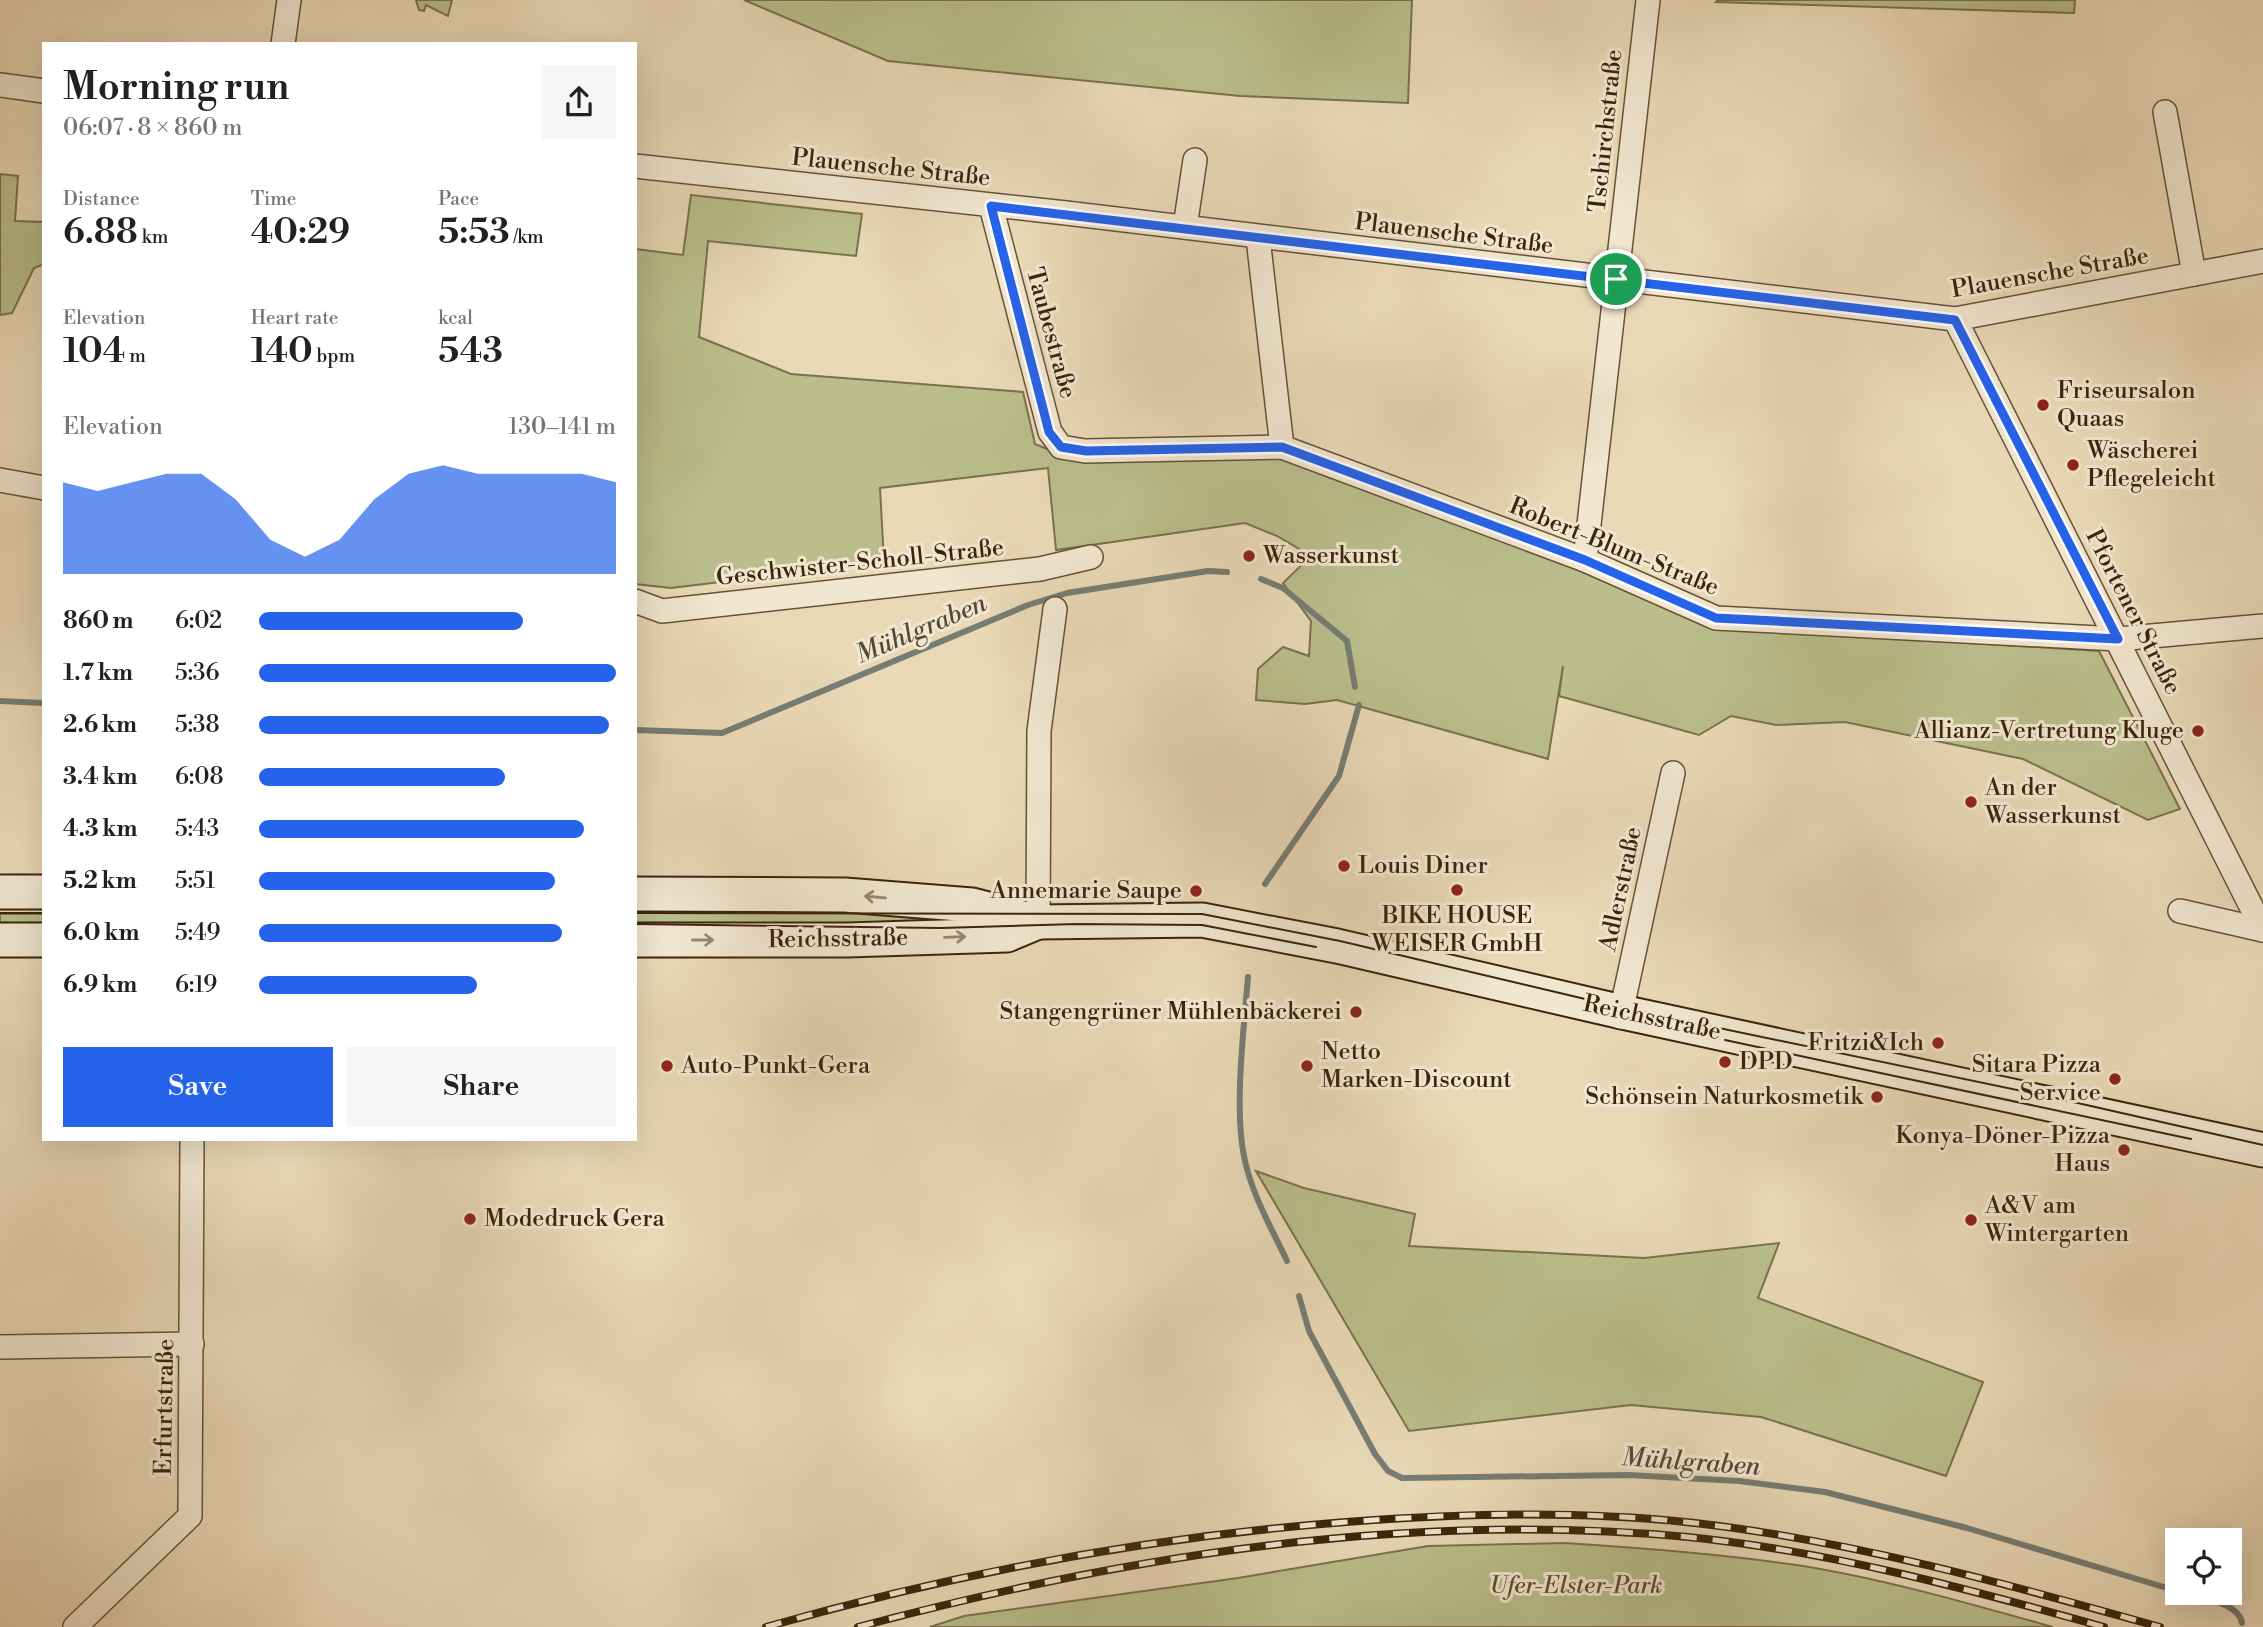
<!DOCTYPE html>
<html lang="en">
<head>
<meta charset="utf-8">
<style>
  :root { --surface:#fff; --page:#f6f6f6; --text:#202124; --muted:#757577; --accent:#2563eb }
  body { margin:0; font-family:"Libre Bodoni",serif; background:var(--page); color:var(--text); height:100vh; display:flex; flex-direction:column; font-size:26px; white-space:nowrap }
  * { box-sizing:border-box; margin:0 }
  p { font-size:23px; color:var(--muted) }
  .icon { flex:none; width:38px; height:38px; fill:none; stroke:currentColor; stroke-width:2; stroke-linecap:round; stroke-linejoin:round }
  .map { position:relative; flex:1; overflow:hidden }
  .details { position:absolute; left:42px; top:42px; width:595px; height:1099px; display:flex; flex-direction:column; background:var(--surface); border-radius:0px; box-shadow:0 7px 28px #0002 }
  .details>* { flex:none }
  .fabs { position:absolute; left:2165px; top:1528px; display:grid; gap:14px }
  .fabs a { display:grid; place-items:center; width:77px; height:77px; border-radius:0px; background:var(--surface); box-shadow:0 7px 28px #0002; font-size:35px }
  .pin { position:absolute; display:grid; place-items:center; width:60px; height:60px; color:#fff; margin:-30px; border:4px solid #fff; border-radius:50%; box-shadow:0 2px 7px #0007 }
  .round { display:grid; place-items:center; flex:none; width:74px; height:74px; border-radius:0px; background:var(--page) }
  .head { display:flex; align-items:center; justify-content:space-between; height:119px; padding:0 21px }
  h1 { font-size:38px; font-weight:600; line-height:52px }
  .stats { display:grid; grid-template-columns:repeat(3,1fr); gap:10px; height:119px; padding:7px 21px }
  .stats div { display:grid; align-content:center }
  .stats b { font-size:35px; font-weight:600 }
  .stats small { font-size:19px; font-weight:400 }
  .stats p { font-size:19px }
  .chart { height:196px; padding:14px 21px }
  .chart p { display:flex; justify-content:space-between }
  .chart svg { width:100%; height:126px; margin-top:7px; fill:var(--accent); opacity:.7 }
  .cta { display:flex; gap:14px; margin-top:auto; padding:14px 21px }
  .cta a { flex:1; height:80px; border-radius:0px; background:var(--accent); color:#fff; font-size:28px; font-weight:600; line-height:80px; text-align:center }
  .cta a+a { background:var(--page); color:var(--text) }
  ul { padding:0 21px; list-style:none; font-size:23px }
  li { display:grid; grid-template-columns:112px 84px 1fr; align-items:center; height:52px }
  li i { height:18px; border-radius:9px; background:var(--accent) }
  .map>svg:first-child { display:block }
  .green { fill:#b9be8c; stroke:#7a724c; stroke-width:2 }
  .lines { fill:none; stroke-linecap:round; stroke-linejoin:round }
  .stream { stroke:#767d73; stroke-width:6 }
  .minor-casing { stroke:#675236; stroke-width:26 }
  .secondary-casing { stroke:#3c250b; stroke-width:37 }
  .minor { stroke:#f1e6d0; stroke-width:23 }
  .secondary { stroke:#f1e6d0; stroke-width:33 }
  .tram { stroke:#3c250b; stroke-width:2 }
  .rail-casing { stroke:#3c250b; stroke-width:8 }
  .rail { stroke:#f1e6d0; stroke-width:5; stroke-dasharray:16; stroke-linecap:butt }
  .oneway { stroke:#96866e }
  .route-casing { stroke:#fff; stroke-width:14 }
  .route { stroke:#2563eb; stroke-width:9 }
  .poi-dot { fill:#8f2418; stroke:#f1e6d0; stroke-width:2.5 }
  .labels { text-anchor:middle; dominant-baseline:central; stroke-width:6; stroke-linejoin:round; paint-order:stroke }
  .street-label { font-size:24px; fill:#3c250b; stroke:#f1e6d0 }
  .poi-label { font-size:24px; fill:#3c250b; stroke:#f1e6d0; text-anchor:start }
  .park-label { font-size:24px; font-style:italic; fill:#5b4b2b; stroke:#f1e6d0 }
  .water-label { font-size:26px; font-style:italic; fill:#544a36; stroke:#f1e6d0 }
</style>
</head>
<body>
<div class="map">
<svg width="2263" height="1627" viewBox="0 0 2263 1627">
  <rect width="100%" height="100%" fill="#e9d8b6"/>
  <filter id="stains"><feTurbulence type="fractalNoise" baseFrequency=".00286" numOctaves="4"/><feColorMatrix values="0 0 0 0 .2 0 0 0 0 .09 0 0 0 0 .02 0 0 0 .5 -.17"/></filter>
  <radialGradient id="worn" r=".72"><stop offset=".6" stop-color="#630" stop-opacity="0"/><stop offset="1" stop-color="#630" stop-opacity=".3"/></radialGradient>
  <!-- green -->
  <g class="green">
    <polygon points="416,0 452,0 448,16 426,5 424,11 419,10"/>
    <polygon points="744,0 1412,0 1408,103 1240,96 888,61"/>
    <polygon points="1718,0 2075,0 2074,13 1716,2"/>
    <polygon points="0,174 18,176 15,221 44,222 44,264 34,268 12,313 0,315"/>
    <polygon points="691,195 862,214 856,256 708,241 699,337 791,374 1023,392 1035,444 1064,456 1280,457 1577,569 1716,627 2099,651 2180,809 2148,820 2023,759 1845,722 1776,725 1731,716 1699,735 1559,696 1563,666 1548,759 1337,700 1305,704 1256,700 1258,669 1283,647 1309,656 1311,621 1283,583 1311,556 1277,536 1245,523 1056,550 1048,468 880,488 884,562 671,588 635,584 635,249 683,255"/>
    <polygon points="635,898 1002,920 635,932"/>
    <polygon points="0,914 44,914 44,932 0,934"/>
    <polygon points="1256,1171 1304,1188 1415,1214 1409,1246 1644,1258 1779,1243 1758,1298 1983,1382 1946,1476 1761,1417 1631,1405 1409,1431"/>
    <path d="M 1564,1543 C 1644,1548 1724,1554 1803,1566 C 1888,1580 1971,1604 2053,1627 L 930,1627 L 964,1616 L 1238,1578 L 1428,1546 Z"/>
  </g>
  <g class="lines">
    <!-- stream -->
    <g class="stream">
      <polyline points="1261,579 1283,588 1347,641 1355,687"/>
      <polyline points="0,701 44,703"/>
      <polyline points="635,730 722,733 1028,605 1067,593 1208,571 1227,572"/>
      <polyline points="1265,884 1339,776 1359,705"/>
      <path d="M 1248,977 C 1244,1027 1234,1108 1244,1156 C 1251,1193 1271,1227 1287,1261"/>
      <polyline points="1299,1296 1309,1331 1375,1454 1388,1471 1402,1478 1628,1475 1739,1481 1825,1492 1967,1528 2177,1591"/>
      <path d="M 2182,1592 C 2199,1598 2239,1602 2242,1623"/>
    </g>
    <defs>
      <g id="minor">
        <polyline points="283,44 289,0"/>
        <polyline points="0,85 44,91"/>
        <polyline points="2165,112 2194,274"/>
        <polyline points="635,166 1066,213 1955,319 2263,261"/>
        <polyline points="991,206 1050,432 1061,447 1085,451 1282,447 1585,560 1716,618 2118,639 2263,626"/>
        <polyline points="1185,227 1195,160"/>
        <polyline points="1258,238 1282,447"/>
        <polyline points="1955,319 2263,930"/>
        <polyline points="0,480 44,488"/>
        <polyline points="1585,560 1648,0"/>
        <polyline points="635,601 662,611 1040,569 1091,557"/>
        <polyline points="2180,911 2263,930"/>
        <polyline points="1038,922 1039,731 1055,609"/>
        <polyline points="1620,1017 1673,773"/>
        <polyline points="0,1347 192,1344"/>
        <polyline points="75,1627 190,1516 192,1139"/>
      </g>
      <g id="secondary">
        <polyline points="0,892 44,892"/>
        <polyline points="635,894 845,895 972,905 1038,922 1202,920 1337,946 1622,1012 2263,1150"/>
        <polyline points="0,940 44,940"/>
        <polyline points="635,940 847,940 1007,935 1038,922"/>
      </g>
    </defs>
    <!-- minor casing -->
    <use href="#minor" class="minor-casing"/>
    <!-- secondary casing -->
    <use href="#secondary" class="secondary-casing"/>
    <!-- minor -->
    <use href="#minor" class="minor"/>
    <!-- secondary -->
    <use href="#secondary" class="secondary"/>
    <!-- tram -->
    <g class="tram">
      <polyline points="0,913 44,913"/>
      <polyline points="635,913 1202,914 1340,941 1623,1008 2060,1099 2263,1145"/>
      <polyline points="635,924 941,928 1076,924 1202,925 1316,947"/>
      <polyline points="1725,1040 2191,1139"/>
    </g>
    <defs>
      <g id="rail">
        <path d="M 766,1627 C 956,1573 1149,1537 1346,1522 C 1462,1513 1579,1510 1695,1523 C 1853,1541 2007,1584 2160,1627"/>
        <path d="M 858,1627 C 1128,1555 1409,1511 1688,1537 C 1829,1551 1968,1589 2104,1627"/>
      </g>
    </defs>
    <!-- rail casing -->
    <use href="#rail" class="rail-casing"/>
    <!-- rail -->
    <use href="#rail" class="rail"/>
  </g>
  <!-- one-way arrows -->
  <defs><path id="oneway-shaft" d="M-6 0H5M1.5-3L5.5 0L1.5 3" fill="none" stroke-width="1.6" stroke-linecap="round" stroke-linejoin="round" transform="scale(1.75)"/></defs>
  <g class="oneway">
    <use href="#oneway-shaft" transform="translate(875 897) rotate(-175)"/>
    <use href="#oneway-shaft" transform="translate(955 937) rotate(-2)"/>
    <use href="#oneway-shaft" transform="translate(703 940)"/>
  </g>
  <g class="lines">
    <defs>
      <polygon id="route" points="991,206 1955,320 2118,639 1716,618 1585,560 1282,447 1086,451 1061,447 1049,432"/>
    </defs>
    <!-- route casing -->
    <use href="#route" class="route-casing"/>
    <!-- route -->
    <use href="#route" class="route"/>
  </g>
  <!-- markers -->
  <g class="poi-dot">
    <circle cx="2043" cy="405" r="7"/>
    <circle cx="2073" cy="465" r="7"/>
    <circle cx="1249" cy="556" r="7"/>
    <circle cx="2198" cy="731" r="7"/>
    <circle cx="1971" cy="802" r="7"/>
    <circle cx="1344" cy="866" r="7"/>
    <circle cx="1457" cy="890" r="7"/>
    <circle cx="1196" cy="891" r="7"/>
    <circle cx="1356" cy="1012" r="7"/>
    <circle cx="1938" cy="1043" r="7"/>
    <circle cx="1725" cy="1062" r="7"/>
    <circle cx="667" cy="1066" r="7"/>
    <circle cx="1307" cy="1066" r="7"/>
    <circle cx="2115" cy="1079" r="7"/>
    <circle cx="1877" cy="1097" r="7"/>
    <circle cx="2124" cy="1150" r="7"/>
    <circle cx="470" cy="1219" r="7"/>
    <circle cx="1971" cy="1220" r="7"/>
  </g>
  <g class="labels">
    <!-- street labels -->
    <g class="street-label">
      <text transform="translate(1606 131) rotate(-84)">Tschirchstraße</text>
      <text transform="translate(891 168) rotate(6)">Plauensche Straße</text>
      <text transform="translate(1454 234) rotate(7)">Plauensche Straße</text>
      <text transform="translate(2050 273) rotate(-10)">Plauensche Straße</text>
      <text transform="translate(1051 333) rotate(75)">Taubestraße</text>
      <text transform="translate(1614 547) rotate(22)">Robert-Blum-Straße</text>
      <text transform="translate(860 563) rotate(-6)">Geschwister-Scholl-Straße</text>
      <text transform="translate(2133 612) rotate(63)">Pfortener Straße</text>
      <text transform="translate(1621 889) rotate(-78)">Adlerstraße</text>
      <text transform="translate(838 939) rotate(-1)">Reichsstraße</text>
      <text transform="translate(1652 1018) rotate(12)">Reichsstraße</text>
      <text transform="translate(165 1407) rotate(-89)">Erfurtstraße</text>
    </g>
    <!-- poi labels -->
    <g class="poi-label">
      <text x="2057" y="391">Friseursalon<tspan x="2057" dy="28">Quaas</tspan></text>
      <text x="2087" y="451">Wäscherei<tspan x="2087" dy="28">Pflegeleicht</tspan></text>
      <text x="1263" y="556">Wasserkunst</text>
      <text x="2184" y="731" text-anchor="end">Allianz-Vertretung Kluge</text>
      <text x="1985" y="788">An der<tspan x="1985" dy="28">Wasserkunst</tspan></text>
      <text x="1358" y="866">Louis Diner</text>
      <text x="1182" y="891" text-anchor="end">Annemarie Saupe</text>
      <text x="1457" y="916" text-anchor="middle">BIKE HOUSE<tspan x="1457" dy="28">WEISER GmbH</tspan></text>
      <text x="1342" y="1012" text-anchor="end">Stangengrüner Mühlenbäckerei</text>
      <text x="1924" y="1043" text-anchor="end">Fritzi&amp;Ich</text>
      <text x="1321" y="1052">Netto<tspan x="1321" dy="28">Marken-Discount</tspan></text>
      <text x="1739" y="1062">DPD</text>
      <text x="2101" y="1065" text-anchor="end">Sitara Pizza<tspan x="2101" dy="28">Service</tspan></text>
      <text x="681" y="1066">Auto-Punkt-Gera</text>
      <text x="1863" y="1097" text-anchor="end">Schönsein Naturkosmetik</text>
      <text x="2110" y="1136" text-anchor="end">Konya-Döner-Pizza<tspan x="2110" dy="28">Haus</tspan></text>
      <text x="1985" y="1206">A&amp;V am<tspan x="1985" dy="28">Wintergarten</tspan></text>
      <text x="484" y="1219">Modedruck Gera</text>
    </g>
    <!-- park labels -->
    <g class="park-label">
      <text x="1576" y="1586">Ufer-Elster-Park</text>
    </g>
    <!-- water labels -->
    <g class="water-label">
      <text transform="translate(921 629) rotate(-23)">Mühlgraben</text>
      <text transform="translate(1691 1462) rotate(4)">Mühlgraben</text>
    </g>
  </g>
  <rect width="100%" height="100%" filter="url(#stains)"/>
  <rect width="100%" height="100%" fill="url(#worn)"/>
</svg>
<div class="fabs">
<a><svg class="icon" aria-label="locate" viewBox="0 0 24 24"><circle cx="12" cy="12" r="6"/><path d="M12 2v4M12 18v4M2 12h4M18 12h4"/></svg></a>
</div>
<div class="pin" style="left:1616px;top:279px;background:#1e9e55"><svg class="icon" aria-label="arrive" viewBox="0 0 24 24"><path d="M6 21V4h12l-3 4 3 4H6"/></svg></div>
<section class="details">
<div class="head"><div><h1>Morning run</h1><p>06:07 · 8 × 860 m</p></div><a class="round"><svg class="icon" aria-label="share" viewBox="0 0 24 24"><path d="M12 15V3M7 8l5-5 5 5M5 13v7h14v-7"/></svg></a></div>
<div class="stats">
<div><p>Distance</p><b>6.88<small> km</small></b></div>
<div><p>Time</p><b>40:29</b></div>
<div><p>Pace</p><b>5:53<small> /km</small></b></div>
</div>
<div class="stats">
<div><p>Elevation</p><b>104<small> m</small></b></div>
<div><p>Heart rate</p><b>140<small> bpm</small></b></div>
<div><p>kcal</p><b>543</b></div>
</div>
<div class="chart"><p><span>Elevation</span>130–141 m</p>
<svg viewBox="0 0 160 44" preserveAspectRatio="none"><path d="M0 44V12L10 15L20 12L30 9L40 9L50 18L60 32L70 38L80 32L90 18L100 9L110 6L120 9L130 9L140 9L150 9L160 12V44z"/></svg>
</div>
<ul>
<li><b>860 m</b>6:02<i style="width:74%"></i></li>
<li><b>1.7 km</b>5:36<i style="width:100%"></i></li>
<li><b>2.6 km</b>5:38<i style="width:98%"></i></li>
<li><b>3.4 km</b>6:08<i style="width:69%"></i></li>
<li><b>4.3 km</b>5:43<i style="width:91%"></i></li>
<li><b>5.2 km</b>5:51<i style="width:83%"></i></li>
<li><b>6.0 km</b>5:49<i style="width:85%"></i></li>
<li><b>6.9 km</b>6:19<i style="width:61%"></i></li>
</ul>
<div class="cta"><a>Save</a><a>Share</a></div>
</section>
</div>
</body>
</html>
